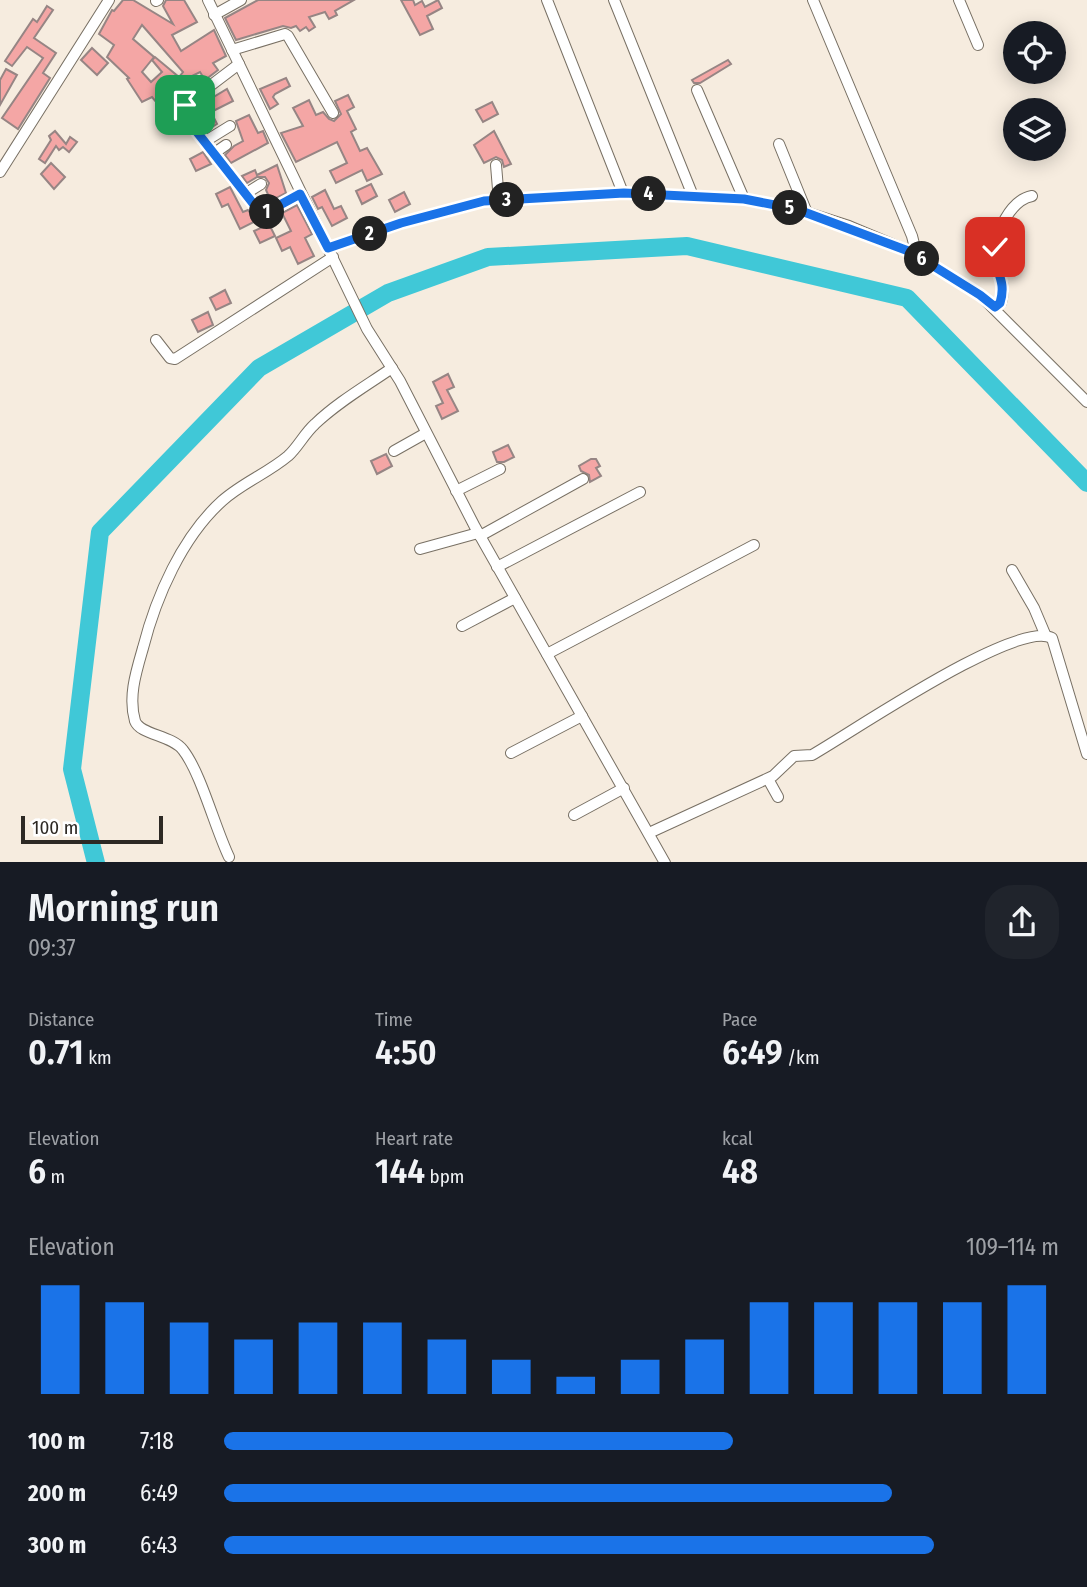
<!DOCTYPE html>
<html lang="en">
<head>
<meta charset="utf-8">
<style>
  :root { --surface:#171b24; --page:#20242c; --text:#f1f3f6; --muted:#9ea1a6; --accent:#1a73e8 }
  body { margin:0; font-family:"Fira Sans Condensed",sans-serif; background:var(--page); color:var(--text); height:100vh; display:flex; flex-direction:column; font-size:26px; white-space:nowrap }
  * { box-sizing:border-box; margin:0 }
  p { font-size:23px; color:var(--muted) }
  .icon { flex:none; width:38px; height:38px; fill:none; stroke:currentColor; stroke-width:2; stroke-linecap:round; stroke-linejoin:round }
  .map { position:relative; height:862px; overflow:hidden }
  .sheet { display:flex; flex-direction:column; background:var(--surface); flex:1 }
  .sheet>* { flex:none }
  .buttons { position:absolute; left:1003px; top:21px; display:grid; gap:14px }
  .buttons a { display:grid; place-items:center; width:63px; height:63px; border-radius:50%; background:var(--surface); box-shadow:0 4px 18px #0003; font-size:35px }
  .scale { position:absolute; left:21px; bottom:18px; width:142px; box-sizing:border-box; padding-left:7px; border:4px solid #2d2924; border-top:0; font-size:19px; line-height:24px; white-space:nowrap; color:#2d2924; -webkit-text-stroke:5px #fff; paint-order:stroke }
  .pin { position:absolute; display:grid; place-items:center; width:60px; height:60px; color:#fff; margin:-30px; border-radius:14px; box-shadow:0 4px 10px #0006 }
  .km { position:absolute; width:35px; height:35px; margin:-18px; border-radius:50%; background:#222; color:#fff; font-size:19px; line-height:35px; text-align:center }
  .round { display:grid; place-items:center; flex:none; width:74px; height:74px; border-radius:28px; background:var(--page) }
  .overview { display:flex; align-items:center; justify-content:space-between; height:119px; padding:0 28px }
  h1 { font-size:38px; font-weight:600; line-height:52px }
  .stats { display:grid; grid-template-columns:repeat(3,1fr); gap:10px; height:119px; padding:7px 28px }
  .stats div { display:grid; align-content:center }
  .stats b { font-size:35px; font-weight:600 }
  .stats small { font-size:19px; font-weight:400 }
  .stats p { font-size:19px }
  .chart { height:196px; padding:14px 28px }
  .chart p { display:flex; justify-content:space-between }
  .chart svg { width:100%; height:126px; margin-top:7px; stroke:var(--accent); stroke-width:6 }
  ul { padding:0 28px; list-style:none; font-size:23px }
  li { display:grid; grid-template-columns:112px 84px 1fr; align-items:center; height:52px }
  li i { height:18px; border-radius:9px; background:var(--accent) }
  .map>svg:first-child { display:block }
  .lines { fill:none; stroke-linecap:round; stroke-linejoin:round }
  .river { stroke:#40c8d7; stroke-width:18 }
  .building { fill:#f4a6a5; stroke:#968584; stroke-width:2; fill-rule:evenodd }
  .minor-casing { stroke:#787064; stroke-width:12 }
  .minor { stroke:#fff; stroke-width:10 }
  .route-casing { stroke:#fff; stroke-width:14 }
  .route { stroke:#1a73e8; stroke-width:9 }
</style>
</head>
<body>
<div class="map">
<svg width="1087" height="863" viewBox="0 0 1087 863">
  <rect width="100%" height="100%" fill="#f6ecdf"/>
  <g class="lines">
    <!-- river -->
    <polyline class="river" points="96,863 72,769 100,532 259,368 388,293 488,257 687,246 907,298 1087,483"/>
  </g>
  <!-- building -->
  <g class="building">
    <path d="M 123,0 L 133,0 L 173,24 L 163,6 L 166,0 L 184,0 L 197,22 L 172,35 L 181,51 L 214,30 L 226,56 L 213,63 L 218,70 L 205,80 L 200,72 L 186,79 L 193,89 L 182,97 L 174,87 L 157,103 L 152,97 L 142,102 L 127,79 L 129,78 L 107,57 L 114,45 L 99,34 L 112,10 L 114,11 ZM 142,25 L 183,72 L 179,77 L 155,57 L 152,60 L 162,72 L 151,82 L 142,72 L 154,57 L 133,39 Z"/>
    <polygon points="258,0 354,0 335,11 337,15 329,19 325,12 309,17 315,27 309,31 306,27 300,31 296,26 291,28 283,26 236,40 225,18"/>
    <polygon points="401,0 413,0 415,5 422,1 425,7 438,0 442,8 427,16 433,29 420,35"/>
    <polygon points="47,6 53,10 34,38 56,53 43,73 50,78 18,129 2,118 43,58 27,47 12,66 5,61 33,19 37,22"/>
    <polygon points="92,48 108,63 97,75 81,60"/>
    <polygon points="728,60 731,64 700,83 694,83 692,80"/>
    <polygon points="6,69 17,75 0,105 0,80"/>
    <polygon points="286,78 290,86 275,94 273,97 278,104 270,109 260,89"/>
    <polygon points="227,89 233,101 211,112 217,124 206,131 192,110"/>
    <polygon points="348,95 354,107 347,111 356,129 351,132 360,151 367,148 382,174 367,181 362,170 336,183 330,171 347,163 337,142 296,162 281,133 303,126 293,108 309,100 316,115 323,112 329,119 334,121 341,114 335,101"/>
    <polygon points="492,102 498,114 483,122 476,110"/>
    <polygon points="249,115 258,133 263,131 268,143 231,163 225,155 234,146 243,141 236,121"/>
    <polygon points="55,131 66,144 70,137 77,142 69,152 63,147 59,150 56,146 45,163 39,159 51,140 49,136"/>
    <polygon points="494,131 511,164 504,167 502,160 496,157 484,163 474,145"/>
    <polygon points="203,152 211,164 196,171 190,159"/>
    <polygon points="51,163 65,177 54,189 41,174"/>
    <polygon points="277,165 286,193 271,201 266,190 269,183 265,177 257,177 247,183 242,176 255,170 257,175"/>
    <polygon points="371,184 377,196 362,204 356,191"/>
    <polygon points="230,187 243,212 248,210 256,221 240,229 228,204 222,207 216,194"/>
    <polygon points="325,190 334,209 341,206 347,218 332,226 322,207 318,209 312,197"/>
    <polygon points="404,192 410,204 395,212 389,200"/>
    <polygon points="297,205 312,234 305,238 314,256 298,264 290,247 282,251 276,238 291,231 282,213"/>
    <polygon points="269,224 275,236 260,243 254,231"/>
    <polygon points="225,290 231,303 216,310 210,298"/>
    <polygon points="208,312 213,325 198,332 192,320"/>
    <polygon points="448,374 454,387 447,390 458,411 442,419 436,406 443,403 433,382"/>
    <polygon points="508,445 514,457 504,462 497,462 493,452"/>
    <polygon points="386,454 392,466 377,474 371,461"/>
    <polygon points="591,459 596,459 600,466 596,468 601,476 590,482 589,475 581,471 579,466"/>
  </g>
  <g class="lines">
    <defs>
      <g id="minor">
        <polyline points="208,0 367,329 400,381 475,527 665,863"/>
        <polyline points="547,0 623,193"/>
        <polyline points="614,0 693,196"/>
        <polyline points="813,0 912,236 917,256"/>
        <polyline points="959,0 978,45"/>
        <polyline points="156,1 158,0"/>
        <polyline points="214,15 241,0"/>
        <polyline points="232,50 285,34 288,36 333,113"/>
        <polyline points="239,64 185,105 182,113 259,211 267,212 300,194"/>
        <polyline points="697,90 744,199"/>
        <polyline points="204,142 230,126"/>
        <polyline points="779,144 807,213"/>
        <polyline points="213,154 226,145"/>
        <polyline points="496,165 499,201"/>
        <polyline points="0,172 109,0"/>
        <polyline points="245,194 261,184"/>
        <polyline points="328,248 401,223 484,201 623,193 744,199 796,209 849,226 911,252 980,295 1087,402"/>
        <path d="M 995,307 L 1001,303 C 1008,277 994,275 994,254 C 995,234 1010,200 1032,196"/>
        <polyline points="156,340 170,358 175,359 333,257"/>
        <polyline points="394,451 426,433"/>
        <polyline points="456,491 500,469"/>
        <polyline points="480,536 583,479"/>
        <polyline points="420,549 478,533"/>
        <polyline points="497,567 640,492"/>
        <polyline points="1012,570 1034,608 1045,634"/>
        <polyline points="462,626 515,598"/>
        <polyline points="547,654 754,545"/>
        <polyline points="511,753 582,716"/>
        <polyline points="768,779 778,797"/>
        <polyline points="574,815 624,788"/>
        <path d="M 649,833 L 773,776 L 794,756 L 812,755 C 851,733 1017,619 1052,638 L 1087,754"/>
        <path d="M 229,857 C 215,828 201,773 183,750 C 172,735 140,735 135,721 C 128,697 136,672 143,648 C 156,597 182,537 222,501 C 242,483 268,473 288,456 C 298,447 304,434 315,424 C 338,402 366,386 392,368"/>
      </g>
    </defs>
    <!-- minor casing -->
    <use href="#minor" class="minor-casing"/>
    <!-- minor -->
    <use href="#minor" class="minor"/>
  </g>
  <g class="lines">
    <defs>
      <path id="route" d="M 185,105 L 182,113 L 259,211 L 267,212 L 300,194 L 328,248 L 401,223 L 484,201 L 624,193 L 744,199 L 796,209 L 911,252 L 980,295 L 995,307 L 1000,303 C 1008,277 991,270 995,247"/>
    </defs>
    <!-- route casing -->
    <use href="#route" class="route-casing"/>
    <!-- route -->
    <use href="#route" class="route"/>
  </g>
</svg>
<div class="buttons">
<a><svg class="icon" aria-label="locate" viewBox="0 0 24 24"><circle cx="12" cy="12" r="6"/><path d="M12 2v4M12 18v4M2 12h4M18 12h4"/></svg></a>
<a><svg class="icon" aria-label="layers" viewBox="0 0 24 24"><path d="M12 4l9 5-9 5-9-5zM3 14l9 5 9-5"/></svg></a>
</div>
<div class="scale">100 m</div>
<div class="pin" style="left:185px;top:105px;background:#1e9e55"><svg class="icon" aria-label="arrive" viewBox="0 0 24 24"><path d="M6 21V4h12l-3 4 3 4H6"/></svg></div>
<div class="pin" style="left:995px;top:247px;background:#d93025"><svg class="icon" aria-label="check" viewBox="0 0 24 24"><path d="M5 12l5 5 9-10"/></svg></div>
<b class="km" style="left:267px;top:212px">1</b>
<b class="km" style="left:370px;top:234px">2</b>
<b class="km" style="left:507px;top:200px">3</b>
<b class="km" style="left:649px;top:194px">4</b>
<b class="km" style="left:790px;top:208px">5</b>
<b class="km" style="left:922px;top:259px">6</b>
</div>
<section class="sheet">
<div class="overview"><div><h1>Morning run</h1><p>09:37</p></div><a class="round"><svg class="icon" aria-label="share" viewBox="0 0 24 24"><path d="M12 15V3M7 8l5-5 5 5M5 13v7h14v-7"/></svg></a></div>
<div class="stats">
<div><p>Distance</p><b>0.71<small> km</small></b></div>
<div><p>Time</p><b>4:50</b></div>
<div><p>Pace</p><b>6:49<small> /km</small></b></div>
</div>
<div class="stats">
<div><p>Elevation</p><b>6<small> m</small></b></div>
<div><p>Heart rate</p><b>144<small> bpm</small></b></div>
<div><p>kcal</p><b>48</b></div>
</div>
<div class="chart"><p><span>Elevation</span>109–114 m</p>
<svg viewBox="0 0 160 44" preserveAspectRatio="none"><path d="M5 44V6M15 44V12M25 44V19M35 44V25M45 44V19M55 44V19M65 44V25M75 44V32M85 44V38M95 44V32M105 44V25M115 44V12M125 44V12M135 44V12M145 44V12M155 44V6"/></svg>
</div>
<ul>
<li><b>100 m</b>7:18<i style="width:61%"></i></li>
<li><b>200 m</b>6:49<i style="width:80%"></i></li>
<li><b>300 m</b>6:43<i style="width:85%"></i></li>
</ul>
</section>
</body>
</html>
